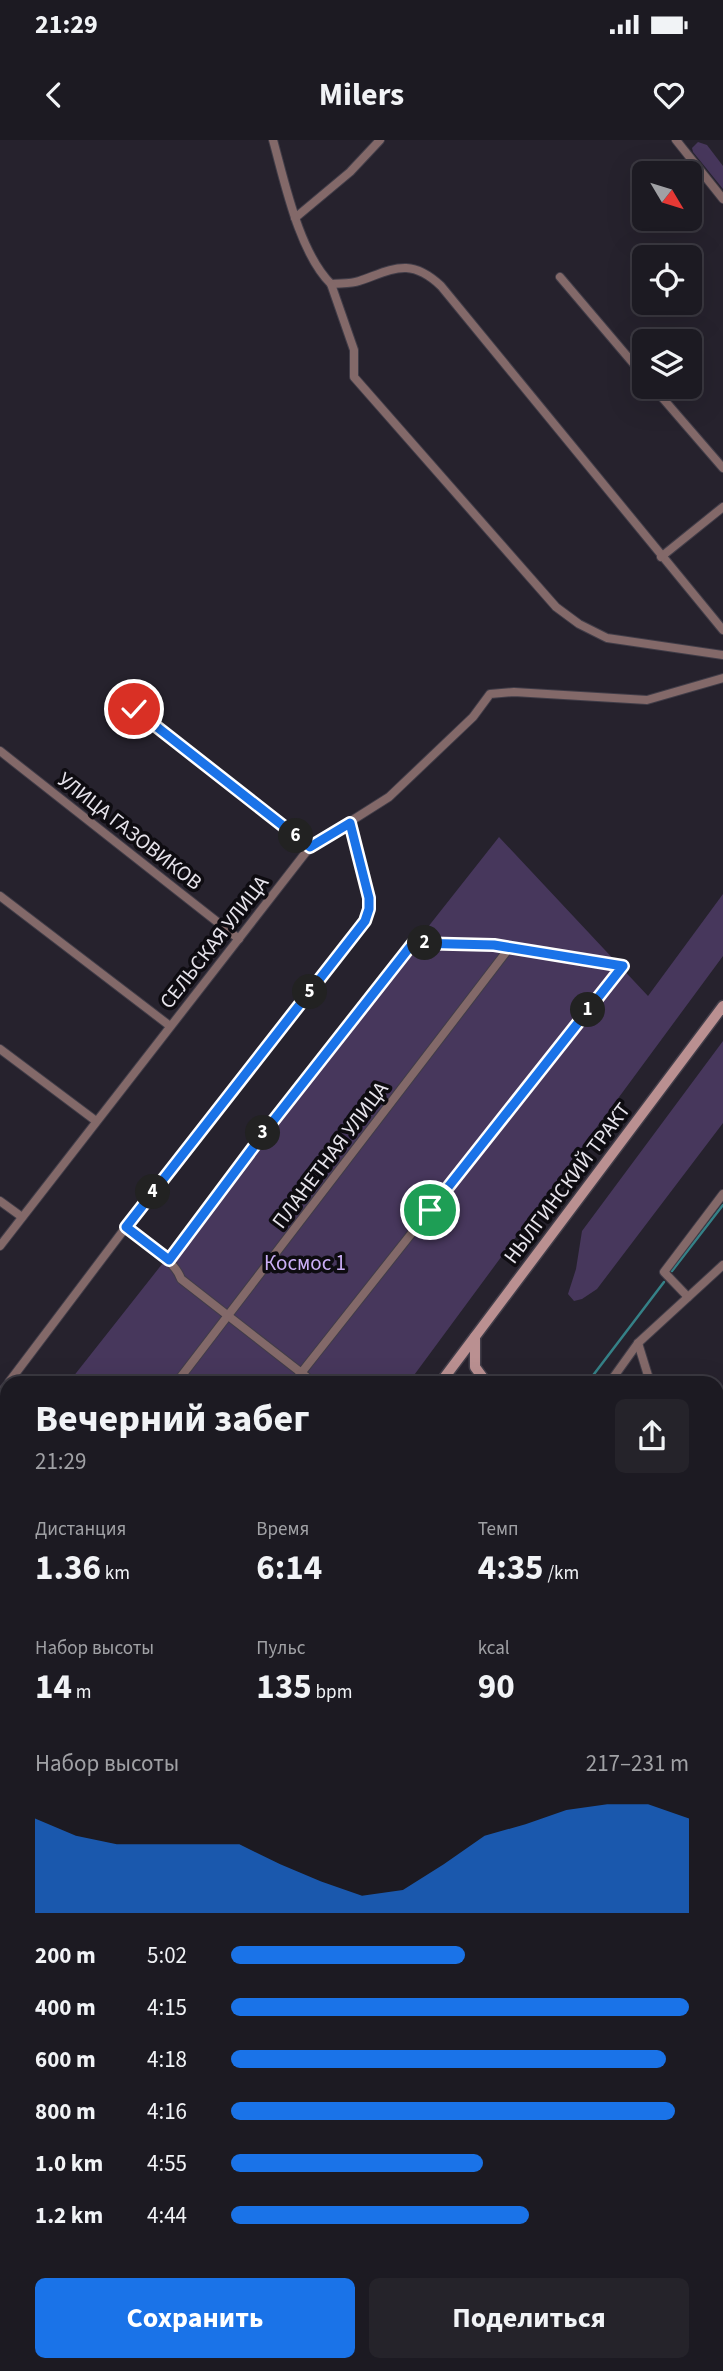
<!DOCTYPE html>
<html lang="ru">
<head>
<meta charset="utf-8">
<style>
  :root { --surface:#1c1a22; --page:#25232a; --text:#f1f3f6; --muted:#a0a1a5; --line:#3a3840; --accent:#1a73e8 }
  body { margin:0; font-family:"Source Sans 3",sans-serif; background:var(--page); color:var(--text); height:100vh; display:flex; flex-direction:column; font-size:26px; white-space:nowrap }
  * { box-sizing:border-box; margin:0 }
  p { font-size:23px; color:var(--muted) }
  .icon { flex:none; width:38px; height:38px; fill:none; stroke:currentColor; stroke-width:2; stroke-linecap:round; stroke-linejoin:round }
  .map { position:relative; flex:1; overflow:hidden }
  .panel { position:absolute; left:0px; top:1236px; width:724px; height:996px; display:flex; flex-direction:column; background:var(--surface); border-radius:21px 21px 0 0; box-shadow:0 7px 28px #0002,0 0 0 2px var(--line) }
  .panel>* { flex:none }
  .needle { width:46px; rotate:128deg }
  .tools { position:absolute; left:632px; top:21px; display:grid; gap:14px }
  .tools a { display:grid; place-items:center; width:70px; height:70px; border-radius:10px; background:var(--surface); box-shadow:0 7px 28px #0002,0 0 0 2px var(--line); font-size:35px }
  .pin { position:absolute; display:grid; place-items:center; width:60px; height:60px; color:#fff; margin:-30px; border:4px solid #fff; border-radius:50%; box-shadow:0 2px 7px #0007 }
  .km { position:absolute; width:35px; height:35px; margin:-18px; border-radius:50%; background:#222; color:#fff; font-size:19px; line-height:35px; text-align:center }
  .round { display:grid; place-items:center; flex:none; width:74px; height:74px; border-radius:10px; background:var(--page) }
  .head { display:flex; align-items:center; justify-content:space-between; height:119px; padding:0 35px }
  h1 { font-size:38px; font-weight:700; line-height:52px }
  .stats { display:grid; grid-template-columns:repeat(3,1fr); gap:10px; height:119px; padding:7px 35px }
  .stats div { display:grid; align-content:center }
  .stats b { font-size:35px; font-weight:700 }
  .stats small { font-size:19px; font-weight:400 }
  .stats p { font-size:19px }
  .chart { height:196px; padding:14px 35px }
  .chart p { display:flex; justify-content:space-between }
  .chart svg { width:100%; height:126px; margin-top:7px; fill:var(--accent); opacity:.7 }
  .cta { display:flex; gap:14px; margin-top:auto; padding:14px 35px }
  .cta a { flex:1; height:80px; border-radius:10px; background:var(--accent); color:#fff; font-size:28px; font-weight:700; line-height:80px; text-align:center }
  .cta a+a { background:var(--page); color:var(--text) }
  ul { padding:0 35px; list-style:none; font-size:23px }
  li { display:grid; grid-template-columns:112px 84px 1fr; align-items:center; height:52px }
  li i { height:18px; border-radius:9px; background:var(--accent) }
  .status { display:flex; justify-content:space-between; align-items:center; height:49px; padding:0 35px; background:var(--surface); direction:ltr }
  .status svg { height:19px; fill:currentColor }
  header { display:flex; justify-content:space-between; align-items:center; height:91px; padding:0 35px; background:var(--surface); font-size:32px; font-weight:700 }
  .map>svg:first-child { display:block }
  .green { fill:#47375c }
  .water { fill:#358187 }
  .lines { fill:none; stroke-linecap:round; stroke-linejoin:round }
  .stream { stroke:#358187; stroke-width:2.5 }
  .minor-casing { stroke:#413d48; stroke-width:10 }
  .secondary-casing { stroke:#413d48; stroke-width:13 }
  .minor { stroke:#836969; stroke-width:8 }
  .secondary { stroke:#ba9091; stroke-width:10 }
  .route-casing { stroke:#fff; stroke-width:14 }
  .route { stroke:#1a73e8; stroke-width:9 }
  .labels { text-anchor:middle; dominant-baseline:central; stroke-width:7; stroke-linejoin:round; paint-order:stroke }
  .street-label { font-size:21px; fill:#e7e4ec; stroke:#0e0c11 }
  .park-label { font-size:21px; fill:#cbaef6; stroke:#0e0c11 }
</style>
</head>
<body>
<div class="status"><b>21:29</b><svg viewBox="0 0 49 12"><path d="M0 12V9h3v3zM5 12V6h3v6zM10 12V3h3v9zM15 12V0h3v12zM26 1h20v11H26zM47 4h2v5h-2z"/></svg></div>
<header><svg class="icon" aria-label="back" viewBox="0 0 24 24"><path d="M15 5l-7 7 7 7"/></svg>Milers<svg class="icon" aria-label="heart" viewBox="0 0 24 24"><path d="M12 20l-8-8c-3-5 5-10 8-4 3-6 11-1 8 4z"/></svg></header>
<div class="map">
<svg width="723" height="2231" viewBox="0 0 723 2231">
  <rect width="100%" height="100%" fill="#26222d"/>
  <!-- green -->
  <g class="green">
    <polygon points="698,2 707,5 723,26 723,49 693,12 692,8"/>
    <polygon points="499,697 648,856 723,754 723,816 409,1242 69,1242"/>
    <polygon points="723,901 723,983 597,1149 582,1159 574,1161 568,1154 576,1129 582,1091"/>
    <polygon points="7,1321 7,1938 0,1958 0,1330"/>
  </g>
  <!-- water -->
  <polygon class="water" points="718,1951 723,1951 723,2231 187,2231 189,2224 718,2224"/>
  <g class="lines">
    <!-- stream -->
    <g class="stream">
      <polyline points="672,1131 723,1065"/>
      <polyline points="588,1242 664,1142"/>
    </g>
    <defs>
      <g id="minor">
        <path d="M 273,0 C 285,43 299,112 331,144 C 340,143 351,144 359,141 C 394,129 410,117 441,146 L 723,490"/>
        <polyline points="676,0 723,59"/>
        <polyline points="295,78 350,32 380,0"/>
        <polyline points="560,137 644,236"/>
        <polyline points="331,144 354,210 354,237 556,467 579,484 607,498 723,515"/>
        <polyline points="653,247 723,328"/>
        <polyline points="661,417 723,367"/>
        <polyline points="134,569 310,707"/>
        <polyline points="0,611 239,799"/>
        <polyline points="0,756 170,886"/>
        <polyline points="0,909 96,981"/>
        <polyline points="0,1061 22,1077"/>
        <path d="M 126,1087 C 143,1101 175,1120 181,1139 L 313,1242"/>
        <polyline points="0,1106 310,707 389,657 473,577 490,554 514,552 647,560 723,538"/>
        <polyline points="169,1120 270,985 413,803 494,805 623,826 294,1242"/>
        <polyline points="688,1157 664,1132 723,1054"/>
        <polyline points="638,1203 650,1242"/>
        <polyline points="445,1238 466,1242"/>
        <polyline points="9,1242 126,1087 365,781 369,769 369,758 350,683"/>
        <polyline points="177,1242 510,807"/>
        <polyline points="610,1242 638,1203 723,1125"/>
        <polyline points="0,1254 7,1245"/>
        <polyline points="718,1334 723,1336"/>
        <polyline points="0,1469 7,1460"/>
        <polyline points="0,1617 7,1609"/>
        <polyline points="718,1747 723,1748"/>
        <polyline points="0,1779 7,1770"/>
        <polyline points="0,1977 0,2005"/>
        <polyline points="0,2036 7,2039"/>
      </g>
      <g id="secondary">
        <polyline points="475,1197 475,1227 486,1242"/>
        <polyline points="441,1242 723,866"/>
        <polyline points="0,2179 7,2157"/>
      </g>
    </defs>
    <!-- minor casing -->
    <use href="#minor" class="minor-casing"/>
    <!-- secondary casing -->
    <use href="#secondary" class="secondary-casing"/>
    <!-- minor -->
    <use href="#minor" class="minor"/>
    <!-- secondary -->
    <use href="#secondary" class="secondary"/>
  </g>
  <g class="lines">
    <defs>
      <polyline id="route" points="134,569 310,707 350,683 369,758 369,769 365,781 126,1087 169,1120 270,985 413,803 494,805 623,826 430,1070"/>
    </defs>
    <!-- route casing -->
    <use href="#route" class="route-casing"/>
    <!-- route -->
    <use href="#route" class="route"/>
  </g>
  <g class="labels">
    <!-- street labels -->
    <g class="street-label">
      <text transform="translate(130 691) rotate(38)">УЛИЦА ГАЗОВИКОВ</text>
      <text transform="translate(214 802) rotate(-52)">СЕЛЬСКАЯ УЛИЦА</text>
      <text transform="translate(330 1015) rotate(-53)">ПЛАНЕТНАЯ УЛИЦА</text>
      <text transform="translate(567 1043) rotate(-53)">НЫЛГИНСКИЙ ТРАКТ</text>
    </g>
    <!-- park labels -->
    <g class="park-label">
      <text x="305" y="1123">Космос 1</text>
    </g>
  </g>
</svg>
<div class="tools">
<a><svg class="needle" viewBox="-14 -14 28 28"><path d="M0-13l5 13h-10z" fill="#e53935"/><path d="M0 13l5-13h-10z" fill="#a0a1a5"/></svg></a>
<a><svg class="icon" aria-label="locate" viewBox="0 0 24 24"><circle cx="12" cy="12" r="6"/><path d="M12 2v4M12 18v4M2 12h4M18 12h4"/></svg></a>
<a><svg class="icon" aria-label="layers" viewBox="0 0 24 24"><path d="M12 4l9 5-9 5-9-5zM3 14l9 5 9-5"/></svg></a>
</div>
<div class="pin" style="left:430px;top:1070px;background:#1e9e55"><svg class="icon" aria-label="arrive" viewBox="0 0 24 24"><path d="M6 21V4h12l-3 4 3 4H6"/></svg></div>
<div class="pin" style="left:134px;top:569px;background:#d93025"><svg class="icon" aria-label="check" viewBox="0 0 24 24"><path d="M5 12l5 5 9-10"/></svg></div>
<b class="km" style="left:588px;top:870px">1</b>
<b class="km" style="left:425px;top:803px">2</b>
<b class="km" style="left:263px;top:993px">3</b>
<b class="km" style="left:153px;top:1052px">4</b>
<b class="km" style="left:310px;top:852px">5</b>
<b class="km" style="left:296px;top:696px">6</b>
<section class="panel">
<div class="head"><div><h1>Вечерний забег</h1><p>21:29</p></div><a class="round"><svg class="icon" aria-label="share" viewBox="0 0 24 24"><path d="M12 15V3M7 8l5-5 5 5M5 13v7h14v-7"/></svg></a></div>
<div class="stats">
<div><p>Дистанция</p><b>1.36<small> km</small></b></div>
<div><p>Время</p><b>6:14</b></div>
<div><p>Темп</p><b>4:35<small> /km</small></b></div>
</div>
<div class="stats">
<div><p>Набор высоты</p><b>14<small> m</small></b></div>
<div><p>Пульс</p><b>135<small> bpm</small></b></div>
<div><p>kcal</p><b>90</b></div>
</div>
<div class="chart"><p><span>Набор высоты</span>217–231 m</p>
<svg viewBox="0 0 160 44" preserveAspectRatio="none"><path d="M0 44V11L10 17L20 20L30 20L40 20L50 20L60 27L70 33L80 38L90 36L100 27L110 17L120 13L130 8L140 6L150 6L160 11V44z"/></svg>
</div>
<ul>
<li><b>200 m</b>5:02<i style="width:51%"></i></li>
<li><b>400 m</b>4:15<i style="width:100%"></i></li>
<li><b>600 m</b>4:18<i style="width:95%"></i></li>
<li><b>800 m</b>4:16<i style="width:97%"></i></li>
<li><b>1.0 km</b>4:55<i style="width:55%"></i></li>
<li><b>1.2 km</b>4:44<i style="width:65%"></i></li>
</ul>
<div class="cta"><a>Сохранить</a><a>Поделиться</a></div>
</section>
</div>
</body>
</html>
